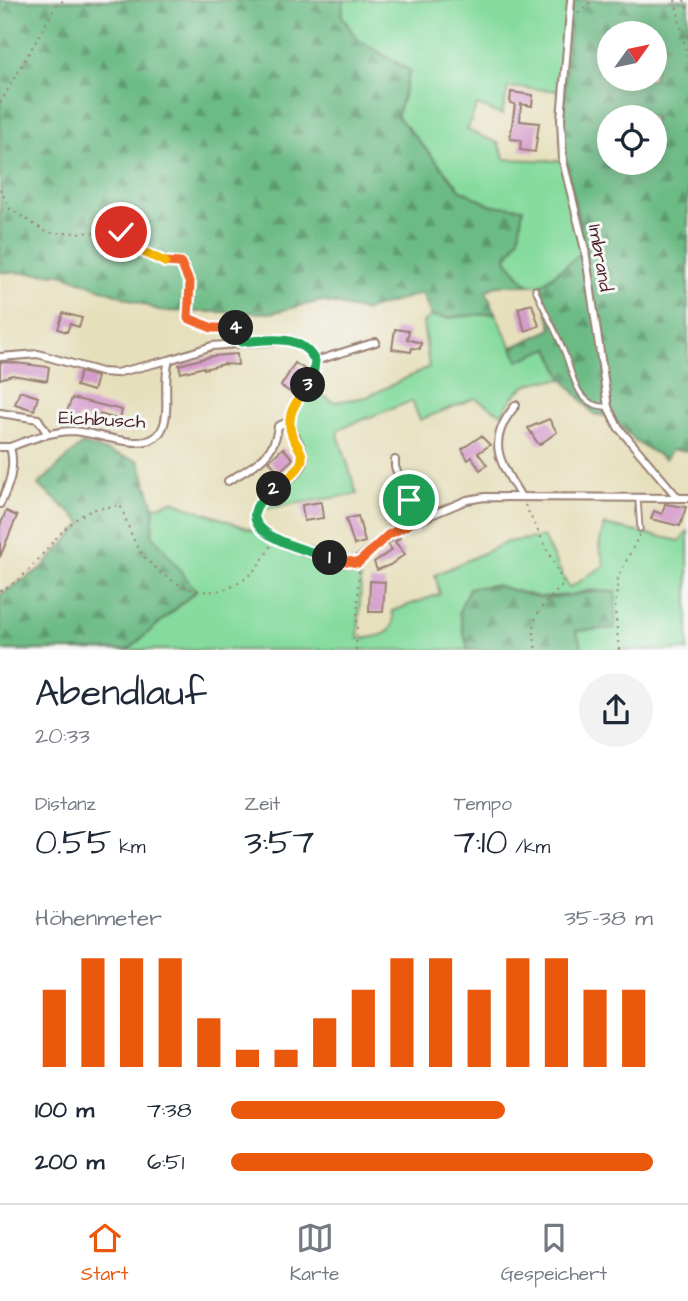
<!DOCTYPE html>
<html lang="de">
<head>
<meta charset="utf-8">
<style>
  :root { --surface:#fff; --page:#f2f2f3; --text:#1f2937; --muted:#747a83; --line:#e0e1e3; --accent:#ea580c }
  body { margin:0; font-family:"Architects Daughter",sans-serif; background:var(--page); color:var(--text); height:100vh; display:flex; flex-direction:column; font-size:26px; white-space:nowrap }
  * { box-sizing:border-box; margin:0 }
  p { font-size:23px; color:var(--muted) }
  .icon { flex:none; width:38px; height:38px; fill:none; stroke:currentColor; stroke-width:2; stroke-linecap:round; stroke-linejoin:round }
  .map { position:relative; height:650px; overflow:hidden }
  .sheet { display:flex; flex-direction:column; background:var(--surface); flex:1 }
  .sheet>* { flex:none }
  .needle { width:46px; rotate:57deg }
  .fabs { position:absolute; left:597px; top:21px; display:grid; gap:14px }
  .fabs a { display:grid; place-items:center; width:70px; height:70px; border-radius:50%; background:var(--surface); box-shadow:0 4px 18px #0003; font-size:35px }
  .pin { position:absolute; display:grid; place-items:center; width:60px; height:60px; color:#fff; margin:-30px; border:4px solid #fff; border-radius:50%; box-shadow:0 2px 7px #0007 }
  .km { position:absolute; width:35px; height:35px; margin:-18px; border-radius:50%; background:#222; color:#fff; font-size:19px; line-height:35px; text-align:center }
  .round { display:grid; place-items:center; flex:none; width:74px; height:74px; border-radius:37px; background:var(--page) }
  .summary { display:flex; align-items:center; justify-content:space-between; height:119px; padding:0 35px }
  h1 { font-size:38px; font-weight:600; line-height:52px }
  .figures { display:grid; grid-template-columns:repeat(3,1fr); gap:10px; height:119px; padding:7px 35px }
  .figures div { display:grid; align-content:center }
  .figures b { font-size:35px; font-weight:600 }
  .figures small { font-size:19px; font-weight:400 }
  .figures p { font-size:19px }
  .chart { height:196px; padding:14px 35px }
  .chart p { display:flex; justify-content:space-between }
  .chart svg { width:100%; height:126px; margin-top:7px; stroke:var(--accent); stroke-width:6 }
  ul { padding:0 35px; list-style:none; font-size:23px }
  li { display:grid; grid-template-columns:112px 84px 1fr; align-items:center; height:52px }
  li i { height:18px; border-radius:9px; background:var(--accent) }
  .dock { display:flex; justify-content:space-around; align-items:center; height:98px; border-top:2px solid var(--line); background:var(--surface); font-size:19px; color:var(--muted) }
  .dock a { display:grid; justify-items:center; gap:4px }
  .dock .selected { color:var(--accent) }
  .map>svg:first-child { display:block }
  .grass { fill:#85db9e; stroke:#687d64; stroke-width:2 }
  .forest { fill:url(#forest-firs); stroke:#5b6d58; stroke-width:2; fill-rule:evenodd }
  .building { fill:#d59bcc }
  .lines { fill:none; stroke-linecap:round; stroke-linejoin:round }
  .lane-casing { stroke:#987f73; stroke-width:7 }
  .street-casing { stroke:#987f73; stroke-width:10 }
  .path { stroke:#987f73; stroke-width:2; stroke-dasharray:2 5; stroke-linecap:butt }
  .lane { stroke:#fff; stroke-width:3.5 }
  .street { stroke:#fff; stroke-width:6 }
  .split-1-casing { stroke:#fff; stroke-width:14 }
  .split-2-casing { stroke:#fff; stroke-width:14 }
  .split-3-casing { stroke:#fff; stroke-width:14 }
  .split-4-casing { stroke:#fff; stroke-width:14 }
  .split-5-casing { stroke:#fff; stroke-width:14 }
  .split-6-casing { stroke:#fff; stroke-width:14 }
  .split-1 { stroke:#f0652b; stroke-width:9 }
  .split-2 { stroke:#22a559; stroke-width:9 }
  .split-3 { stroke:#f5b400; stroke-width:9 }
  .split-4 { stroke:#22a559; stroke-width:9 }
  .split-5 { stroke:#f0652b; stroke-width:9 }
  .split-6 { stroke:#f5b400; stroke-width:9 }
  .labels { text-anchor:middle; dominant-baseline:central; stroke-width:6; stroke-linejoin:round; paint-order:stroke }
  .street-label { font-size:19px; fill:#4a1f2b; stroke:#f6f6f2 }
</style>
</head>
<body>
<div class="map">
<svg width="688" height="650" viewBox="0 0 688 650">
  <defs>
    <pattern id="forest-firs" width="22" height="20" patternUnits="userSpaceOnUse" patternTransform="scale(1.75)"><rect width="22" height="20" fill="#6cbb85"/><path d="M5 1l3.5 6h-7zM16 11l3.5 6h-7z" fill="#5b976d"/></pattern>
  </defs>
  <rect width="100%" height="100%" fill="#f6f6f2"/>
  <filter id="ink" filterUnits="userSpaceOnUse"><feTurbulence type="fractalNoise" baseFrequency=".0143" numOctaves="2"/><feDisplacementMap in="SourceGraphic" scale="14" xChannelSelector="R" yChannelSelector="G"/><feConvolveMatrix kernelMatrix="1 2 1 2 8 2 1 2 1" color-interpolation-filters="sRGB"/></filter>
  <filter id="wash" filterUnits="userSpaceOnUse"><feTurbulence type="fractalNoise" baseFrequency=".00686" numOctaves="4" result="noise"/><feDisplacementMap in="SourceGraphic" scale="28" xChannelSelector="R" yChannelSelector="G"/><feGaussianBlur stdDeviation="1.57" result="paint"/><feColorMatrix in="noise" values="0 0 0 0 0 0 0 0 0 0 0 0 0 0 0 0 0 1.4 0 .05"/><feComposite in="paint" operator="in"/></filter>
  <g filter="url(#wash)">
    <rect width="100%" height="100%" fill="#e6dfbb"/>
    <!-- grass -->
    <g class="grass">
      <polygon points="344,0 571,0 565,91 508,87 502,115 477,105 467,130 498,143 505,159 563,161 585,250 541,285 528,285 506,260 519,237 490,205 461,190 397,116 410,71 357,39 342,16"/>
      <path d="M 495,313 L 518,360 L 549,348 L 563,379 C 527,382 520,383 502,414 L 475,398 L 420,420 L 412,401 L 346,426 L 337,431 L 357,494 L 256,510 L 258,503 L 297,472 L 303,463 L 291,414 L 307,387 L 334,402 L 367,397 L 429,367 L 423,322 L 431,316 L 447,318 Z"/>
      <path d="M 172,501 L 341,562 L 358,563 L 361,581 L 358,639 C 378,637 399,636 392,611 L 440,594 L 435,575 L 507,542 L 543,537 L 569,588 L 605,565 L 599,547 L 604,525 L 680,541 L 688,531 L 688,650 L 583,650 L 576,631 L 615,610 L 615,593 L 590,590 L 572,595 L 538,597 L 495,585 L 469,588 L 459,612 L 468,650 L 128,650 L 196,591 L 152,534 L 154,507 Z"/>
    </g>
    <!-- forest -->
    <g class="forest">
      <polygon points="0,0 344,0 342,16 357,39 410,71 397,116 461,190 490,205 523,208 519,237 506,260 528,285 497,285 486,291 495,313 447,318 431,316 422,293 364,311 321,301 271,313 161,311 62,274 0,272"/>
      <path d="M 571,0 L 688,0 L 688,451 L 672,450 L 665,459 L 638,443 L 611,417 L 594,414 L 563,379 L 549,348 L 518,361 L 513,347 L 552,329 L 541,285 L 585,250 L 561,140 ZM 609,33 L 654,33 L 654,79 L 609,79 ZM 609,117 L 654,117 L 654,163 L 609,163 Z"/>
      <polygon points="82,444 139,461 154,507 152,534 196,591 128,650 0,650 0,595 43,567 83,523 38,485"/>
      <path d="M 495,585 C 509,589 524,595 538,597 C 565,599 587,589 616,592 L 615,628 L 576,631 L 583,650 L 468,650 L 459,612 L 469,588 Z"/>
    </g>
    <g id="blocks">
      <!-- building -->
      <g class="building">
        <polygon points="511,92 533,95 532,106 521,104 520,121 539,123 535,152 520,150 521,140 510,139 515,104 510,103"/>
        <polygon points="532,304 539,326 525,331 518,308"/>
        <polygon points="63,313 82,318 79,327 70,324 67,332 58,329"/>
        <polygon points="395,329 409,331 407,339 421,343 420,349 412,348 411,352 392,349"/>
        <polygon points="237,354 238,365 224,364 204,369 204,367 181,373 179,365 212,356"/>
        <polygon points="7,362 49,367 47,381 12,375 0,379 0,363"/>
        <polygon points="295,363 306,370 293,394 281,386"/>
        <polygon points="80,372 97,377 93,391 76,386"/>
        <polygon points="20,391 38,397 34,410 15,404"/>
        <polygon points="72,398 122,410 120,420 100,414 98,423 79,417 77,423 64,419"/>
        <polygon points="549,419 557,432 539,445 528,428"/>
        <polygon points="481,436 490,445 478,453 487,465 480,470 472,457 468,460 462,449"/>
        <polygon points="283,448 293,459 279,472 269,461"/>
        <polygon points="321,502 323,518 304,521 302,505"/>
        <polygon points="665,504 686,507 680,526 651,519 654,511 662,514"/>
        <polygon points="6,511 17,516 0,557 0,526"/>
        <polygon points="358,516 365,542 354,545 346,519"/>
        <polygon points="399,536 400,538 395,542 405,554 390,565 377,570 374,562 392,550 388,544"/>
        <polygon points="370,581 385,582 383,612 369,612"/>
      </g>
    </g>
  </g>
  <g filter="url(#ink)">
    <use href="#blocks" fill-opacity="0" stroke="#987f73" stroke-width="2"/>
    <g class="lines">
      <defs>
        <g id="lane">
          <path d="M 535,289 C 544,311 557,332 565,354 C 574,377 576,407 608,407"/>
          <polyline points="638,500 640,529"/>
        </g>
        <g id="street">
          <polyline points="571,0 561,119 563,161 585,250 608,407 618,427 678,498"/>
          <polyline points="0,357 38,354 101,372 116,373 169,360 212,346 292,340 303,346 315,361 376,342"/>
          <path d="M 315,361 C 317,385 291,396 290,418 C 289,433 308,449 303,464 C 296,482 268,486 259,502 C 237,538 329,561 352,564 L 398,529 L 467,500 L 485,497 L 688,498"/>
          <path d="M 516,405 C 486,440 498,460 520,495"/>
          <polyline points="0,413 38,419 47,433"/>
          <path d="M 0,447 L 10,447 C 16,467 9,486 0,504"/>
          <path d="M 10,447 C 31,439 49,432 72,431 C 96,431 149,457 162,429 C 171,412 162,382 169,360"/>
          <polyline points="395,460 395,467 417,520"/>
          <path d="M 228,481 C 253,466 275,457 278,426 L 290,421"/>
        </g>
      </defs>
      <!-- lane casing -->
      <use href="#lane" class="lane-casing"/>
      <!-- street casing -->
      <use href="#street" class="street-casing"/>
      <!-- path -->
      <g class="path">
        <polyline points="675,0 688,61"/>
        <polyline points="684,0 688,10"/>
        <polyline points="578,13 593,0"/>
        <polyline points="0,103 58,3 66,0"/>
        <polyline points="0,189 10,209 48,233 145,232"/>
        <path d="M 121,232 L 118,240 C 138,253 156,262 181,263 L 190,284 L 188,318 L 212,328 L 235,326 L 240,338"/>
        <path d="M 525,505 L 564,584 C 540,608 529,614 536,650"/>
        <path d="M 0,591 C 39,574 53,525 93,510 C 101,507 112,507 120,505 C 127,520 132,542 143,555 C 185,605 242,606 272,543"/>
        <polyline points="356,650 359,567"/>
        <polyline points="619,650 615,610 618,577 640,534"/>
      </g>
      <!-- lane -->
      <use href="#lane" class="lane"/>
      <!-- street -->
      <use href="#street" class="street"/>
    </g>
  </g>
  <g class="lines" filter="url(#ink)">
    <defs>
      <polyline id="split-1" points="330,558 358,563 388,535 417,520 409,500"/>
      <path id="split-2" d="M 274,489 C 217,530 301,548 330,558"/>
      <path id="split-3" d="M 274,489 C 331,448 282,454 291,414 C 293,404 302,395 308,385"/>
      <path id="split-4" d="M 236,328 L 241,342 C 268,340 300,332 315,361 L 313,378 L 308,385"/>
      <polyline id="split-5" points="165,262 181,263 190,284 188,318 212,328 236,328"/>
      <polyline id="split-6" points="121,232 118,240 165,262"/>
    </defs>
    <!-- split-1 casing -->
    <use href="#split-1" class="split-1-casing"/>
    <!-- split-2 casing -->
    <use href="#split-2" class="split-2-casing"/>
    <!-- split-3 casing -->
    <use href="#split-3" class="split-3-casing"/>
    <!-- split-4 casing -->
    <use href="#split-4" class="split-4-casing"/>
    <!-- split-5 casing -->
    <use href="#split-5" class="split-5-casing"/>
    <!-- split-6 casing -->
    <use href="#split-6" class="split-6-casing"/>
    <!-- split-1 -->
    <use href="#split-1" class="split-1"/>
    <!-- split-2 -->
    <use href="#split-2" class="split-2"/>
    <!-- split-3 -->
    <use href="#split-3" class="split-3"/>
    <!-- split-4 -->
    <use href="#split-4" class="split-4"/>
    <!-- split-5 -->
    <use href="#split-5" class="split-5"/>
    <!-- split-6 -->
    <use href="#split-6" class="split-6"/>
  </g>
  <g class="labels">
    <!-- street labels -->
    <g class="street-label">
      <text transform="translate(600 258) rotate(80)">Imbrand</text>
      <text transform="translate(102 420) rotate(3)">Eichbusch</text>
    </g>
  </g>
</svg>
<div class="fabs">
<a><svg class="needle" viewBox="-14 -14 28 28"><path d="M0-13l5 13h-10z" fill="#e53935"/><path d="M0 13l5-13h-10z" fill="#747a83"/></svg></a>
<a><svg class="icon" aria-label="locate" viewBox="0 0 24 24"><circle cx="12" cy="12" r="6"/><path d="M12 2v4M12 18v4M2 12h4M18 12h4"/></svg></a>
</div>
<div class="pin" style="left:409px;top:500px;background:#1e9e55"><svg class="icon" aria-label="arrive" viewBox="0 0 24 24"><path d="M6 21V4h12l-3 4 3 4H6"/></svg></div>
<div class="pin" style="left:121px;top:232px;background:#d93025"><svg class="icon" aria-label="check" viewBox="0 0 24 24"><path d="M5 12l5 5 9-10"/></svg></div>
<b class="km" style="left:330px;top:558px">1</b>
<b class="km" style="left:274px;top:489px">2</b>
<b class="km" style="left:308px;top:385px">3</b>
<b class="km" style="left:236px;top:328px">4</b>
</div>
<section class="sheet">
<div class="summary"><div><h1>Abendlauf</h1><p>20:33</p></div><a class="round"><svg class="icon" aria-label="share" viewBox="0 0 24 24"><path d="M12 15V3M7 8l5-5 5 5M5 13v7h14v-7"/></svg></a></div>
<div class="figures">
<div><p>Distanz</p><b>0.55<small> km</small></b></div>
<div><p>Zeit</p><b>3:57</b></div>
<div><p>Tempo</p><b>7:10<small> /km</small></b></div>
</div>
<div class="chart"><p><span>Höhenmeter</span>35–38 m</p>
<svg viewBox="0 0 160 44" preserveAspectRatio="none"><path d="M5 44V17M15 44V6M25 44V6M35 44V6M45 44V27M55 44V38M65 44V38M75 44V27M85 44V17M95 44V6M105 44V6M115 44V17M125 44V6M135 44V6M145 44V17M155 44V17"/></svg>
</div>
<ul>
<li><b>100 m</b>7:38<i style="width:65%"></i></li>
<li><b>200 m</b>6:51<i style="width:100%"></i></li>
</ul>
</section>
<nav class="dock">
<a class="selected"><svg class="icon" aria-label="home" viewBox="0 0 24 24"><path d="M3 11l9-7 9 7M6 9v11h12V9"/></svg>Start</a>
<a><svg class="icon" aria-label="map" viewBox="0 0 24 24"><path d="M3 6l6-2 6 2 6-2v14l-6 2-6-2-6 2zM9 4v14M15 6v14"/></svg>Karte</a>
<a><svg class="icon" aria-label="saved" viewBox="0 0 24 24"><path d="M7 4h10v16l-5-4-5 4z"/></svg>Gespeichert</a>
</nav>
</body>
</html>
